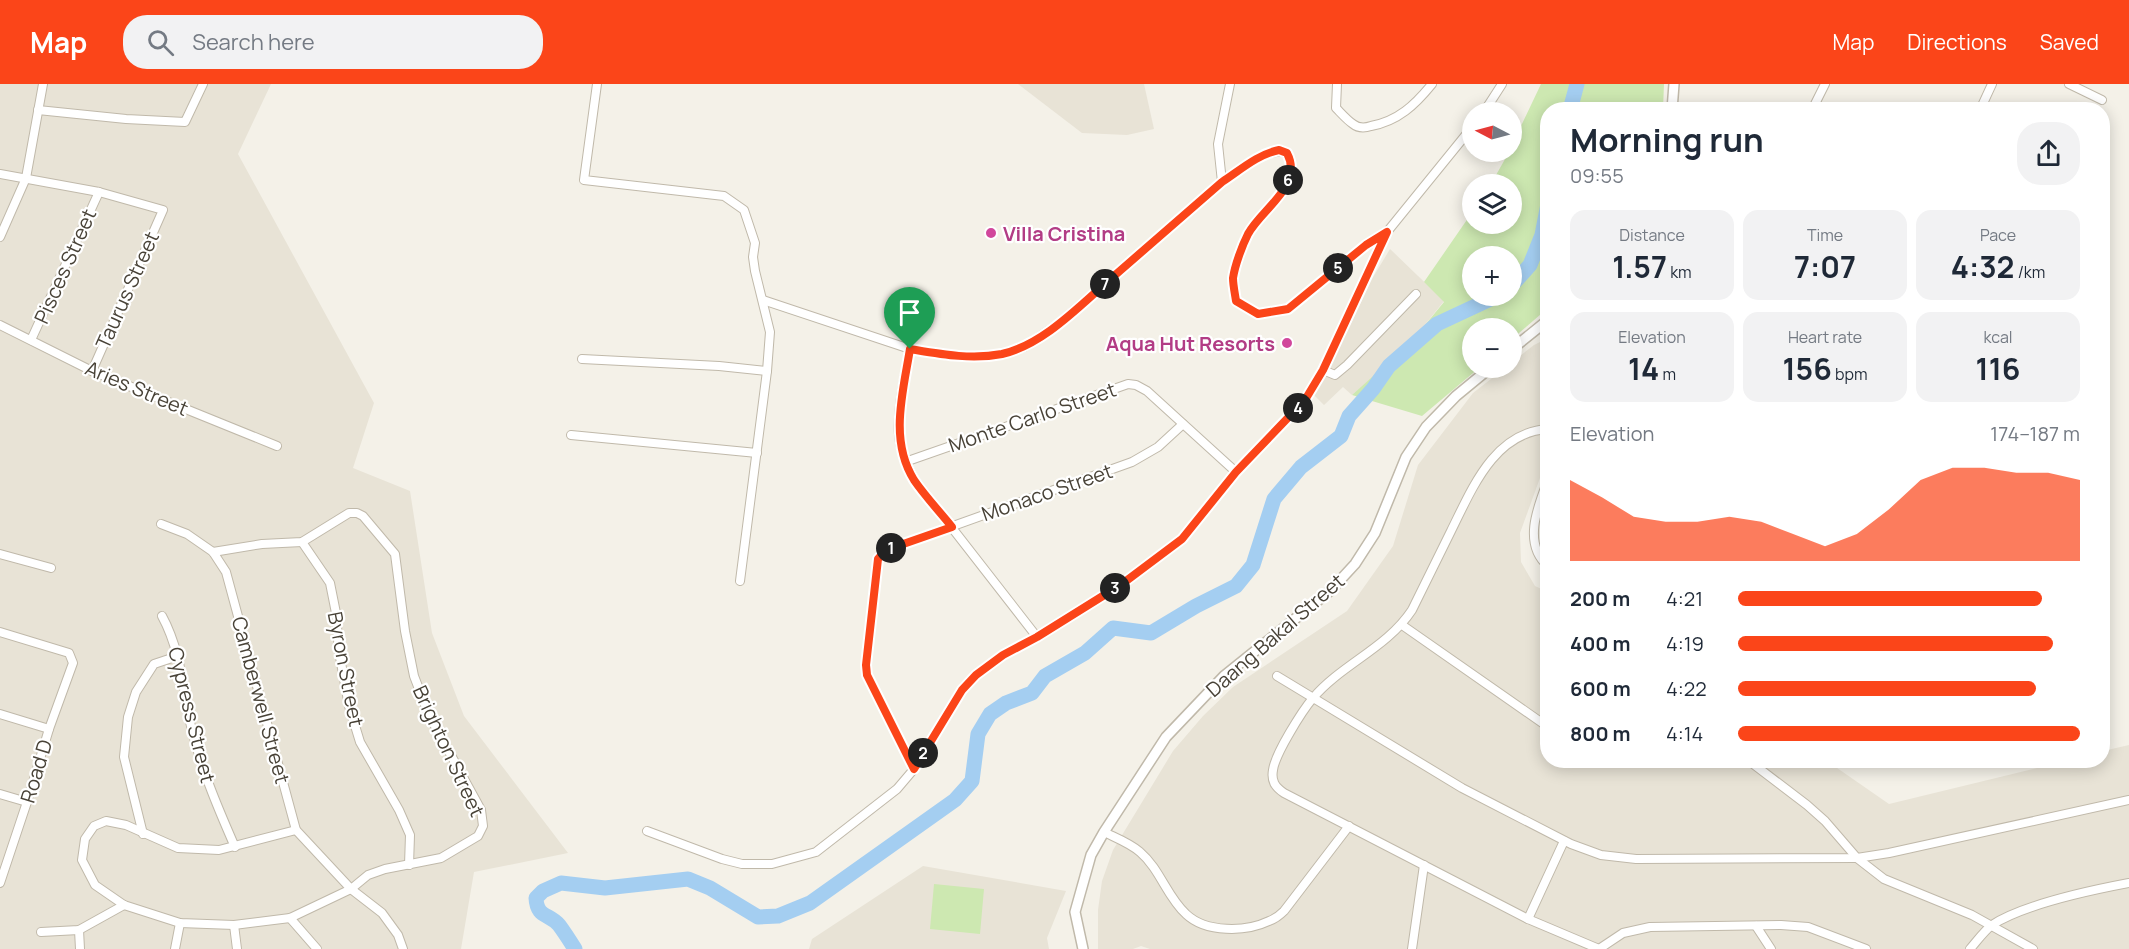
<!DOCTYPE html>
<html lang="en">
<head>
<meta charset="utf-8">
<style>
  :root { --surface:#fff; --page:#f2f2f3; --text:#1f2937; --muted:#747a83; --accent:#fb4519 }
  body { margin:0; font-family:Manrope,sans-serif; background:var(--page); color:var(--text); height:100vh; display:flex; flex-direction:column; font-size:22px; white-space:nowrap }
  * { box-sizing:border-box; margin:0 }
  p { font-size:20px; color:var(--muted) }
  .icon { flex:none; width:33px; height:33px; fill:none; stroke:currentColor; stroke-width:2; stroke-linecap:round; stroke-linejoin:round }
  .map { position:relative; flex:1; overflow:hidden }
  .side { position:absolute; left:1540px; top:18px; width:570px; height:666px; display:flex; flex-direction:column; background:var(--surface); border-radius:24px; box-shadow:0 3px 15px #0003 }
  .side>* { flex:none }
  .needle { width:39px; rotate:276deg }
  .buttons { position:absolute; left:1462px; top:18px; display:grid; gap:12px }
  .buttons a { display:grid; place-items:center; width:60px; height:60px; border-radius:50%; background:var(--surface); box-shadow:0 3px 15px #0003; font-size:30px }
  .pin { position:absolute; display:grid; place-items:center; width:51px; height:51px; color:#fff; margin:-62px -26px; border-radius:50% 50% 50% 0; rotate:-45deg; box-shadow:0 0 6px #0007 }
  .pin .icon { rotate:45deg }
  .km { position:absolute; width:30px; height:30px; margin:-15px; border-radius:50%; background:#222; color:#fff; font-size:16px; line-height:30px; text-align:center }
  .round { display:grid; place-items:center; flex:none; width:63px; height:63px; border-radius:24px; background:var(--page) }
  .headline { display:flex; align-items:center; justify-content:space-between; height:102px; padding:0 30px }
  h1 { font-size:33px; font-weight:700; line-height:45px }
  .metrics { display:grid; grid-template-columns:repeat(3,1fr); gap:9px; height:102px; padding:6px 30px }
  .metrics div { display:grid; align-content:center; border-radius:15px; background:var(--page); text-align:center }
  .metrics b { font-size:30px; font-weight:700 }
  .metrics small { font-size:16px; font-weight:400 }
  .metrics p { font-size:16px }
  .chart { height:168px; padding:12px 30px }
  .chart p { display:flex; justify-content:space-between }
  .chart svg { width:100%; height:108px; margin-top:6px; fill:var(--accent); opacity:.7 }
  ul { padding:0 30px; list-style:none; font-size:20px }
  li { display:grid; grid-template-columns:96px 72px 1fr; align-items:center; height:45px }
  li i { height:15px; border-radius:8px; background:var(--accent) }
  header { display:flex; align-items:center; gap:36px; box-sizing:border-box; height:84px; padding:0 30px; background:var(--accent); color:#fff }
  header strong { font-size:28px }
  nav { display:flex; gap:33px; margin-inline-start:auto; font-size:21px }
  .search { width:420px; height:54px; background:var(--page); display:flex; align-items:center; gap:15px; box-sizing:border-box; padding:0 21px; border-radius:24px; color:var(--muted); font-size:22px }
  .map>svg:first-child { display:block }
  .residential { fill:#e8e3d6 }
  .green { fill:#cde8b1; fill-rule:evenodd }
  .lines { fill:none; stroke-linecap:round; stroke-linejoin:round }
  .river { stroke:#a4cef1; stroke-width:15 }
  .minor-casing { stroke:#c0b9aa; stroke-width:10 }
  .tertiary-casing { stroke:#c0b9aa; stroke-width:12 }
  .minor { stroke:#fff; stroke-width:8 }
  .tertiary { stroke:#fff; stroke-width:9 }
  .route-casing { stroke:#fff; stroke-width:12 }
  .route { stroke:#fb4519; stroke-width:8 }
  .hotel-dot { fill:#d1479c; stroke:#fff; stroke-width:2 }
  .labels { text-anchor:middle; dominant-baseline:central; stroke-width:4.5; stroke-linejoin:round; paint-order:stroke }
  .hotel-label { font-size:20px; font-weight:bold; fill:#b23c85; stroke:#fff; text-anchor:start }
  .street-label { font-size:20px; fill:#484237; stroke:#fff }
</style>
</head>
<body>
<header>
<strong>Map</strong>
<div class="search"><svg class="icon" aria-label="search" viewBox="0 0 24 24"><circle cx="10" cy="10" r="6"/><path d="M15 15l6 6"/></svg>Search here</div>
<nav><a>Map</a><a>Directions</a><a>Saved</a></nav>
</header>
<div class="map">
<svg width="2129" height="865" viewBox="0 0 2129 865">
  <rect width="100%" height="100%" fill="#f4f1e8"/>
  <!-- residential -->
  <g class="residential">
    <polygon points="0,0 271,0 238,70 374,319 353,384 410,407 432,549 464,632 568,769 474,788 461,865 0,865"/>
    <polygon points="1018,0 1144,0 1154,45 1127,51 1082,49"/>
    <polygon points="1390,165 1444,217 1411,258 1387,281 1352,311 1343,303 1324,321 1312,309 1348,246 1372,195"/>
    <polygon points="1548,254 1548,372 1520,449 1521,478 1535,502 1548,508 1548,676 1827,677 1889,720 2066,677 2103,676 2103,667 2129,661 2129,865 1150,865 1141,862 1133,865 1098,865 1098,826 1102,797 1113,766 1173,667 1203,632 1233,603 1347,527 1393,462 1418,381 1473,309 1505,284 1512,284 1512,278 1534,261"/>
    <polygon points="923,782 1066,807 1047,854 1049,865 809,865 812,855"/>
  </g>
  <!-- green -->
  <g class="green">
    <path d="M 1541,0 L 1664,0 L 1663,25 L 1548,26 L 1548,224 L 1512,255 L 1512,244 L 1473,244 L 1473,284 L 1479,284 L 1422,332 L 1352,311 L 1411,258 L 1444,218 L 1424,198 L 1473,127 L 1473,140 L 1512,140 L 1512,100 L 1491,100 L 1509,68 L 1512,68 L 1512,61 ZM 1473,172 L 1512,172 L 1512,212 L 1473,212 Z"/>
    <polygon points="934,800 984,805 980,850 930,845"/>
  </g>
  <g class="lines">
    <!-- river -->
    <g class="river">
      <polyline points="1570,26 1577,0"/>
      <polyline points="1512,201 1530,181 1542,151 1548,120"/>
      <path d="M 575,865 C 570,857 565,849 559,841 C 549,829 537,834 536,814 L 543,807 L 561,799 L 605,804 L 688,795 L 710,804 L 758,833 L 778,832 L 810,819 L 955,716 L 972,697 L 978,650 L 990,630 L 1006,619 L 1032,609 L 1045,592 L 1085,569 L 1113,544 L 1151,549 L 1196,522 L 1236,502 L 1253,481 L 1274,415 L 1301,383 L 1341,352 L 1349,332 L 1373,305 L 1389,282 L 1437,240 L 1497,212"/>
    </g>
    <defs>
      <g id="minor">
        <polyline points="597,0 584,96 724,112 744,126 755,159 753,173 755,187 770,248 767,287 740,497"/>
        <path d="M 1337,0 L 1336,24 C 1341,29 1347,36 1353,40 C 1358,44 1365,44 1371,42 C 1398,37 1415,21 1432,0"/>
        <polyline points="2069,0 2102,16"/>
        <polyline points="38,26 126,35 185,38 203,0"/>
        <polyline points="1812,26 1825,0"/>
        <polyline points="1980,26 1992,0"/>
        <polyline points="1484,28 1502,0"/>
        <polyline points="0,90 99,108 163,126 92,287"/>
        <polyline points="1222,98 1218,60 1230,0"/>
        <polyline points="0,153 26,94 43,0"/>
        <path d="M 763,216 L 910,265 L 945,271 L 980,273 L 1002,270 L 1024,263 L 1057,241 L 1222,98 C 1238,87 1266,62 1287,69 C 1304,102 1262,124 1248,150 C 1242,162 1235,181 1233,194 C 1233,201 1235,210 1236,217 L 1258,230 L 1288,225 L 1366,161 L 1386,148"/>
        <polyline points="0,241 92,287 277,362"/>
        <polyline points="31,256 99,108"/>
        <path d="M 910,265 C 905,293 897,323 899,351 C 900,366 907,382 914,395 L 1037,553"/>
        <polyline points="582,275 719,282 767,287"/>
        <polyline points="1323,286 1335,291 1347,281 1416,210"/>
        <path d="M 1548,345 C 1494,348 1472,405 1451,447 C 1438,473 1425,500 1412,526 C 1387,564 1342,580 1313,614 C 1302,627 1275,670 1273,686 C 1271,697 1275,703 1284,709 L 1528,835 L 1599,865"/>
        <polyline points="571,351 757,369"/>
        <polyline points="905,378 1128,300 1136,301 1147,307 1236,388"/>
        <path d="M 1548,396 C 1538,422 1522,460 1548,482"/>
        <polyline points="161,440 187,450 213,468 226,488 296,746 351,805 382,829 398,851 403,865"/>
        <polyline points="302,458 330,499 336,529 339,568 349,622 360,658 399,726 410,751 409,781"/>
        <polyline points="213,468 262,460 302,458 349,429 357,429 363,432 395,470 405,547 414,592 429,631 481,726 483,742 478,752 441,774 385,785 368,791 351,805 290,834 234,841 180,839 124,821 95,801 82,776 85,755 94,742 106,737 126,741 178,764 219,766 296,746"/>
        <polyline points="0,470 51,484"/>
        <path d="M 162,532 C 180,565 183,602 190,638 C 200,682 217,722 235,763"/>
        <polyline points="1402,541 1548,643"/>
        <polyline points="0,548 69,569 73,579 49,645 27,718 0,799"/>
        <polyline points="1277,592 1462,704 1571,760 1601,771 1636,775 1857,774 1889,769 2129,716"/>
        <polyline points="0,630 49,645"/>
        <polyline points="1618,676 1637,676"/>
        <polyline points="1748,676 1807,721 1825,737 1857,774 1884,795 1972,831 2033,865"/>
        <polyline points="914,685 867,591 866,581 877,484 878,475 886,466 1132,378 1158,363 1183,340"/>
        <polyline points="0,710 27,718"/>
        <polyline points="647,747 722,775 742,780 772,780 816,768 897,705 914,685 962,606 976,591 1003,571 1037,553 1122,500 1182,455 1236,388 1305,316 1323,286 1387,148 1473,42"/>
        <path d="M 1104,748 C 1116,754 1130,759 1140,768 C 1160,785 1167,813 1186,830 C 1206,849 1246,848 1269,837 C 1275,835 1280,831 1284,827 L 1349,742"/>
        <polyline points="143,750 124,673 128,633 136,608 154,580 178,572"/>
        <polyline points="290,834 317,865"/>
        <polyline points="1528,835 1564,757"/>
        <polyline points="234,841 237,865"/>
        <polyline points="1756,842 1771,865"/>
        <polyline points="79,846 80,865"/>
        <polyline points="41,848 79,846 124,821"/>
        <polyline points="175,865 180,839"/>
        <polyline points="1412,865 1424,781"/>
        <polyline points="1599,865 1623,849 1650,843 1781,841 1808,843 1866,865"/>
        <path d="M 1970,865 C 1977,857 1984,847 1992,841 C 2023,821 2092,806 2129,799"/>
      </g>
      <g id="tertiary">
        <polyline points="1672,26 1674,0"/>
        <polyline points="1512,265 1548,236"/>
        <polyline points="1083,865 1075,828 1091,771 1104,748 1166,653 1224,592 1331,506 1355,480 1375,449 1406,373 1426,343 1456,312 1490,284"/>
      </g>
    </defs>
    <!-- minor casing -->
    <use href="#minor" class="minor-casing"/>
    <!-- tertiary casing -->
    <use href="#tertiary" class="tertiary-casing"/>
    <!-- minor -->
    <use href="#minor" class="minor"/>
    <!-- tertiary -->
    <use href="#tertiary" class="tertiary"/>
  </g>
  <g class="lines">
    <defs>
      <path id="route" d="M 1279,66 L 1287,69 C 1304,102 1262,124 1248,150 C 1242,162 1235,181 1233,194 C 1233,201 1235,210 1236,217 L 1258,230 L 1288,225 L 1366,161 L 1387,148 L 1323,286 L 1305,316 L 1236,388 L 1182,455 L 1122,500 L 1037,553 L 1003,571 L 976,591 L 962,606 L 914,685 L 867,591 L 866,581 L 877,484 L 878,475 L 886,466 L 952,443 C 939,427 925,412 914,396 C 889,356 903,308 910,265 C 940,270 971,276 1002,270 C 1045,260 1081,220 1114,192 C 1150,161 1186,129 1222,98 C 1239,87 1258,70 1279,66 Z"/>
    </defs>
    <!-- route casing -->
    <use href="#route" class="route-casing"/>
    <!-- route -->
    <use href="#route" class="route"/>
  </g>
  <!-- markers -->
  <g class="hotel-dot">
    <circle cx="991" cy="149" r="6"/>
    <circle cx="1287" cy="259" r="6"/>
  </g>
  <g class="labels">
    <!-- hotel labels -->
    <g class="hotel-label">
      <text x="1003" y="149">Villa Cristina</text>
      <text x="1275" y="259" text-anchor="end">Aqua Hut Resorts</text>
    </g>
    <!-- street labels -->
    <g class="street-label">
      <text transform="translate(65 182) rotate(-66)">Pisces Street</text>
      <text transform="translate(127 206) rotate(-66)">Taurus Street</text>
      <text transform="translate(137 304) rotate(23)">Aries Street</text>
      <text transform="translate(1032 333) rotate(-19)">Monte Carlo Street</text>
      <text transform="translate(1047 408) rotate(-19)">Monaco Street</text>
      <text transform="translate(1275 551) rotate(-41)">Daang Bakal Street</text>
      <text transform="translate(346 585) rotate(79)">Byron Street</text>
      <text transform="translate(261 616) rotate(75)">Camberwell Street</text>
      <text transform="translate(192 631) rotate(76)">Cypress Street</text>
      <text transform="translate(449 667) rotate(65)">Brighton Street</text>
      <text transform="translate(36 687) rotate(-73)">Road D</text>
    </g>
  </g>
</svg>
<div class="buttons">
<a><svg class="needle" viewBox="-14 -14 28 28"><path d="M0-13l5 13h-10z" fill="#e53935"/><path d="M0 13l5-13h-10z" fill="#747a83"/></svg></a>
<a><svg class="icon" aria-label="layers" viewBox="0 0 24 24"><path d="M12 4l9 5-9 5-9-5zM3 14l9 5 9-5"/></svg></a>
<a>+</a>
<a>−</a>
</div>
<div class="pin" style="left:910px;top:265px;background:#1e9e55"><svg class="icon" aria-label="arrive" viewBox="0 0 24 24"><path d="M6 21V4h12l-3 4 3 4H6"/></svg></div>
<b class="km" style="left:891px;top:464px">1</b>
<b class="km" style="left:923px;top:669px">2</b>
<b class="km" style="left:1115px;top:504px">3</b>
<b class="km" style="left:1298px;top:324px">4</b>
<b class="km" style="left:1338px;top:184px">5</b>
<b class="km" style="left:1288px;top:96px">6</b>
<b class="km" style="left:1105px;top:200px">7</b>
<section class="side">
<div class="headline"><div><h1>Morning run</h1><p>09:55</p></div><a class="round"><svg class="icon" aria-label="share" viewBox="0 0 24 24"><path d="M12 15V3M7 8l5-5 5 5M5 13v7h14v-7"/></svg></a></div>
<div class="metrics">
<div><p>Distance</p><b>1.57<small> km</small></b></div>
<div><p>Time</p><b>7:07</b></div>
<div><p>Pace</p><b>4:32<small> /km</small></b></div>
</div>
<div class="metrics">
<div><p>Elevation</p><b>14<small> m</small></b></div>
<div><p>Heart rate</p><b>156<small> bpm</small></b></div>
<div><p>kcal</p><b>116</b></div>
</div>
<div class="chart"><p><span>Elevation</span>174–187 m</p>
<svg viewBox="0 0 160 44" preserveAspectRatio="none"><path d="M0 44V11L10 18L20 26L30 28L40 28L50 26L60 28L70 33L80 38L90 33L100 23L110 11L120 6L130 6L140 8L150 8L160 11V44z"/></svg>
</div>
<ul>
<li><b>200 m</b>4:21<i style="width:89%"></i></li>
<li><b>400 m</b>4:19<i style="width:92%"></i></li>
<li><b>600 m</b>4:22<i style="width:87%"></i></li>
<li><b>800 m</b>4:14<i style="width:100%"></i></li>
</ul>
</section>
</div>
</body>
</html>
